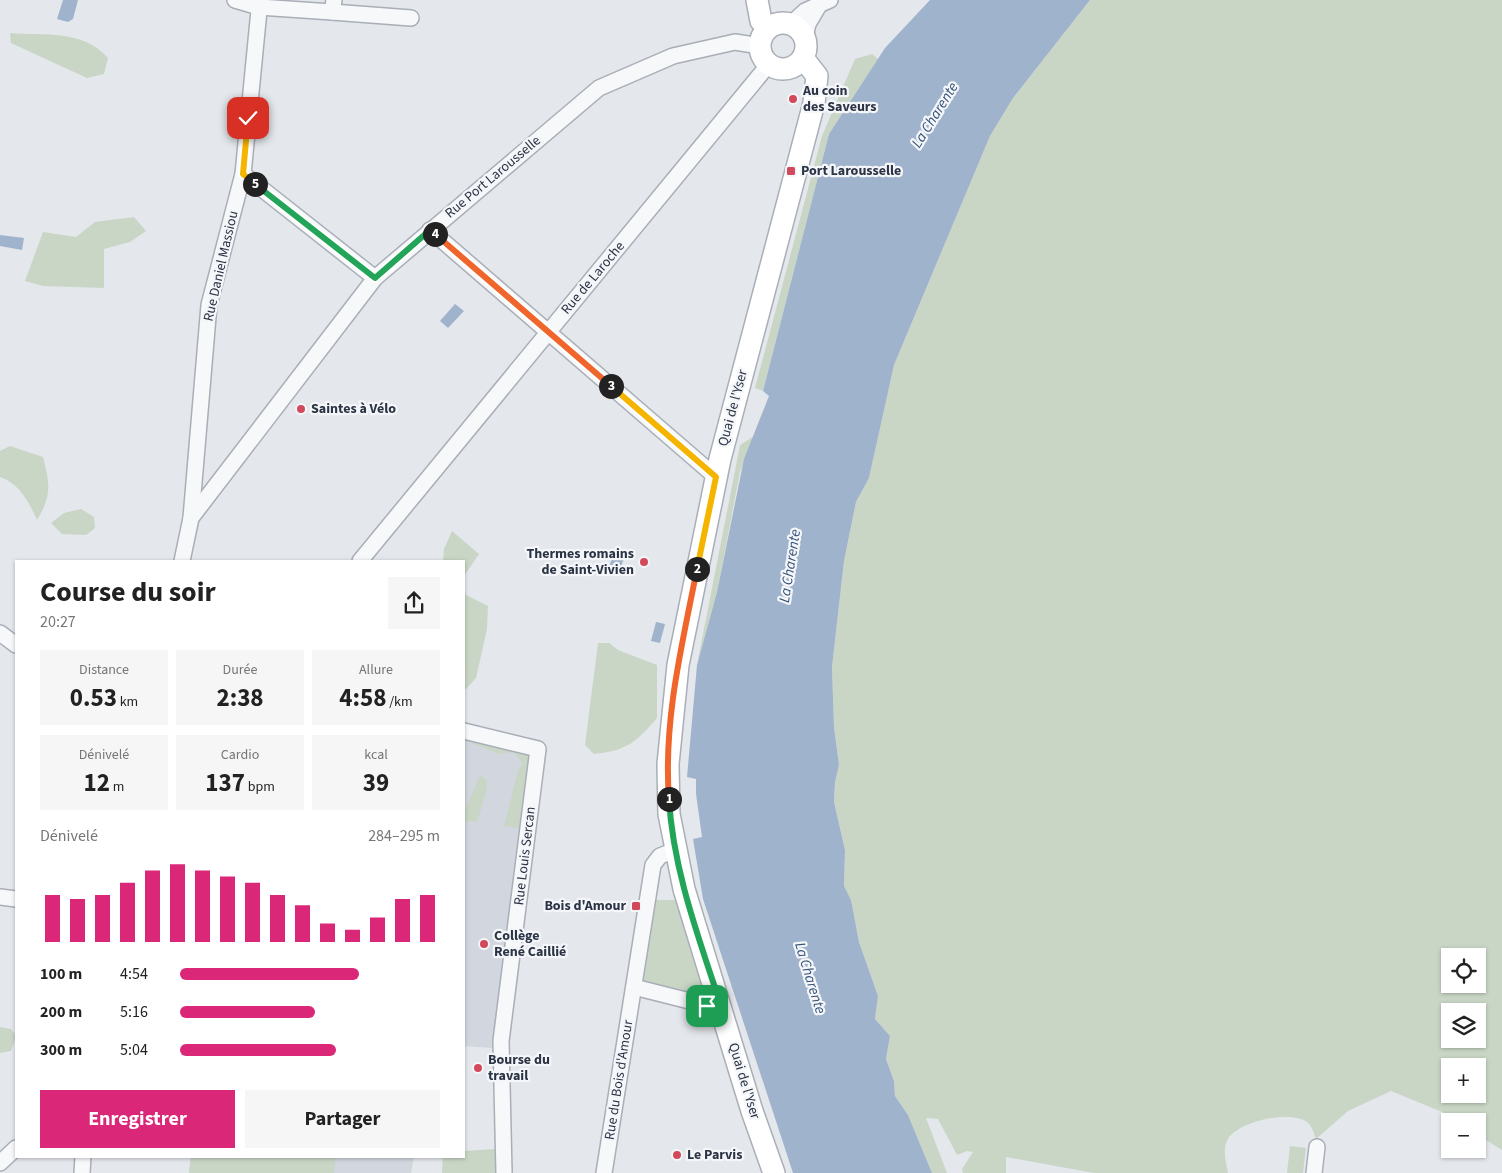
<!DOCTYPE html>
<html lang="fr">
<head>
<meta charset="utf-8">
<style>
  :root { --surface:#fff; --page:#f6f6f6; --text:#222; --muted:#767676; --accent:#db2777 }
  body { margin:0; font-family:"Source Sans 3",sans-serif; background:var(--page); color:var(--text); height:100vh; display:flex; flex-direction:column; font-size:19px; white-space:nowrap }
  * { box-sizing:border-box; margin:0 }
  p { font-size:16px; color:var(--muted) }
  .icon { flex:none; width:28px; height:28px; fill:none; stroke:currentColor; stroke-width:2; stroke-linecap:round; stroke-linejoin:round }
  .map { position:relative; flex:1; overflow:hidden }
  .details { position:absolute; left:15px; top:560px; width:450px; height:598px; display:flex; flex-direction:column; background:var(--surface); border-radius:0px; box-shadow:0 1px 4px #0004 }
  .details>* { flex:none }
  .controls { position:absolute; left:1441px; top:948px; display:grid; gap:10px }
  .controls a { display:grid; place-items:center; width:45px; height:45px; border-radius:0px; background:var(--surface); box-shadow:0 1px 4px #0004; font-size:25px }
  .pin { position:absolute; display:grid; place-items:center; width:42px; height:42px; color:#fff; margin:-21px; border-radius:10px; box-shadow:0 2px 8px #0006 }
  .km { position:absolute; width:25px; height:25px; margin:-12px; border-radius:50%; background:#222; color:#fff; font-size:14px; line-height:25px; text-align:center }
  .round { display:grid; place-items:center; flex:none; width:52px; height:52px; border-radius:0px; background:var(--page) }
  .headline { display:flex; align-items:center; justify-content:space-between; height:85px; padding:0 25px }
  h1 { font-size:28px; font-weight:700; line-height:38px }
  .figures { display:grid; grid-template-columns:repeat(3,1fr); gap:8px; height:85px; padding:5px 25px }
  .figures div { display:grid; align-content:center; border-radius:0px; background:var(--page); text-align:center }
  .figures b { font-size:25px; font-weight:700 }
  .figures small { font-size:14px; font-weight:400 }
  .figures p { font-size:14px }
  .chart { height:140px; padding:10px 25px }
  .chart p { display:flex; justify-content:space-between }
  .chart svg { width:100%; height:90px; margin-top:5px; stroke:var(--accent); stroke-width:6 }
  .primary-button { display:flex; gap:10px; margin-top:auto; padding:10px 25px }
  .primary-button a { flex:1; height:58px; border-radius:0px; background:var(--accent); color:#fff; font-size:20px; font-weight:700; line-height:58px; text-align:center }
  .primary-button a+a { background:var(--page); color:var(--text) }
  ul { padding:0 25px; list-style:none; font-size:16px }
  li { display:grid; grid-template-columns:80px 60px 1fr; align-items:center; height:38px }
  li i { height:12px; border-radius:6px; background:var(--accent) }
  .map>svg:first-child { display:block }
  .built { fill:#d2d6de }
  .green { fill:#c9d6c5; fill-rule:evenodd }
  .water { fill:#9fb4cc }
  .lines { fill:none; stroke-linecap:round; stroke-linejoin:round }
  .street-casing { stroke:#a9aeb7; stroke-width:18 }
  .secondary-casing { stroke:#a9aeb7; stroke-width:24 }
  .street { stroke:#f7f8fa; stroke-width:15 }
  .secondary { stroke:#fff; stroke-width:21 }
  .split-1-casing { stroke:#fff; stroke-width:10 }
  .split-2-casing { stroke:#fff; stroke-width:10 }
  .split-3-casing { stroke:#fff; stroke-width:10 }
  .split-4-casing { stroke:#fff; stroke-width:10 }
  .split-5-casing { stroke:#fff; stroke-width:10 }
  .split-6-casing { stroke:#fff; stroke-width:10 }
  .split-1 { stroke:#22a559; stroke-width:6 }
  .split-2 { stroke:#f0652b; stroke-width:6 }
  .split-3 { stroke:#f5b400; stroke-width:6 }
  .split-4 { stroke:#f0652b; stroke-width:6 }
  .split-5 { stroke:#22a559; stroke-width:6 }
  .split-6 { stroke:#f5b400; stroke-width:6 }
  .poi-dot { fill:#d1495b; stroke:#f4f6f9; stroke-width:2 }
  .labels { text-anchor:middle; dominant-baseline:central; stroke-width:4.5; stroke-linejoin:round; paint-order:stroke }
  .poi-label { font-size:14px; font-weight:bold; fill:#2b3445; stroke:#f4f6f9; text-anchor:start }
  .street-label { font-size:14px; fill:#2b3445; stroke:#f4f6f9 }
  .water-label { font-size:15px; font-style:italic; fill:#34527a; stroke:#f4f6f9 }
</style>
</head>
<body>
<div class="map">
<svg width="1502" height="1173" viewBox="0 0 1502 1173">
  <rect width="100%" height="100%" fill="#e4e7ec"/>
  <!-- built -->
  <g class="built">
    <polygon points="464,737 530,752 492,1048 464,1046"/>
    <polygon points="191,1156 414,1156 411,1173 189,1173"/>
  </g>
  <!-- green -->
  <g class="green">
    <path d="M 1090,0 L 1502,0 L 1502,1150 L 1478,1135 L 1478,1121 L 1457,1121 L 1452,1116 L 1391,1091 L 1348,1111 L 1316,1139 C 1314,1134 1312,1125 1307,1122 C 1291,1110 1239,1121 1228,1139 C 1222,1149 1226,1162 1228,1173 L 1094,1173 L 1006,1157 L 1006,1173 L 963,1173 L 962,1169 L 973,1152 L 967,1151 L 957,1155 L 938,1119 L 926,1118 L 947,1173 L 932,1173 L 908,1115 L 895,1096 L 894,1081 L 886,1059 L 890,1036 L 875,1019 L 878,996 L 859,942 L 851,900 L 844,887 L 845,850 L 834,802 L 835,782 L 839,765 L 834,727 L 832,667 L 844,561 L 856,502 L 869,478 L 894,365 L 990,136 L 1013,98 ZM 1450,956 L 1478,956 L 1478,984 L 1450,984 ZM 1450,1011 L 1478,1011 L 1478,1039 L 1450,1039 ZM 1450,1066 L 1478,1066 L 1478,1094 L 1450,1094 Z"/>
    <path d="M 10,33 C 44,36 83,29 108,58 L 104,74 L 87,78 L 11,43 Z"/>
    <polygon points="872,54 878,59 829,134 763,391 755,388 822,136 855,59"/>
    <polygon points="134,217 146,231 130,242 104,249 104,288 43,286 25,281 43,232 76,237 95,222"/>
    <polygon points="754,436 740,472 717,592 697,665 740,445"/>
    <path d="M 10,446 L 43,457 C 50,484 52,495 37,520 C 29,502 19,483 0,477 L 0,451 Z"/>
    <polygon points="81,509 94,517 95,528 86,535 62,534 51,523 64,513"/>
    <polygon points="452,531 479,554 464,576 464,561 443,561 444,549"/>
    <polygon points="464,590 466,595 488,606 487,629 476,678 464,691"/>
    <path d="M 598,643 L 609,643 L 618,650 L 657,665 L 657,718 C 636,742 627,751 594,754 L 585,745 Z"/>
    <polygon points="464,737 530,752 519,828 504,826 518,770 523,764 514,752 499,754 464,740"/>
    <polygon points="480,775 487,780 487,789 477,822 464,821 464,812"/>
    <polygon points="653,900 678,900 707,1005 634,987"/>
    <polygon points="0,1027 11,1029 16,1036 11,1051 0,1053"/>
    <polygon points="1290,1146 1306,1148 1303,1173 1287,1173"/>
    <polygon points="495,1149 495,1173 442,1173 443,1156 464,1156 464,1151"/>
    <polygon points="191,1156 336,1156 334,1173 189,1173"/>
  </g>
  <!-- water -->
  <g class="water">
    <polygon points="63,0 78,0 73,19 68,22 57,19"/>
    <polygon points="930,0 1090,0 1013,98 990,136 894,365 869,478 856,502 844,561 832,667 834,727 839,765 835,782 834,802 845,850 844,886 851,900 859,942 878,996 875,1019 890,1036 886,1059 894,1081 895,1096 908,1115 932,1173 793,1173 703,899 693,839 702,837 696,794 696,779 687,777 697,665 717,592 744,459 769,396 763,391 829,134 885,48"/>
    <polygon points="0,235 24,238 22,250 0,246"/>
    <polygon points="455,304 464,311 448,328 440,321"/>
    <polygon points="615,549 626,552 618,576 607,573"/>
    <polygon points="656,622 665,624 660,643 651,641"/>
  </g>
  <g class="lines">
    <defs>
      <g id="street">
        <polyline points="235,0 259,7 332,12 334,0"/>
        <polyline points="332,12 411,18"/>
        <polyline points="791,24 805,11 830,0"/>
        <polyline points="805,37 808,24 818,7"/>
        <polyline points="243,174 375,278"/>
        <polyline points="430,230 716,477"/>
        <polyline points="191,518 375,278 599,88 673,56 735,42 760,46"/>
        <polyline points="182,561 191,518 209,305 243,174 260,0"/>
        <polyline points="360,561 769,64"/>
        <polyline points="0,633 16,645"/>
        <polyline points="464,731 538,749 501,1041 504,1173"/>
        <polyline points="0,897 16,899"/>
        <polyline points="634,987 721,1009"/>
        <polyline points="0,1163 16,1148"/>
        <polyline points="82,1173 83,1156"/>
        <polyline points="604,1173 653,865 660,856 675,850"/>
        <polyline points="1314,1173 1317,1147"/>
      </g>
      <g id="secondary">
        <polyline points="757,0 761,21 767,28"/>
        <circle cx="783" cy="46" r="23"/>
        <polyline points="774,1173 752,1111 684,889 669,814 668,764 678,665 720,459 814,103 817,76 803,58"/>
      </g>
    </defs>
    <!-- street casing -->
    <use href="#street" class="street-casing"/>
    <!-- secondary casing -->
    <use href="#secondary" class="secondary-casing"/>
    <!-- street -->
    <use href="#street" class="street"/>
    <!-- secondary -->
    <use href="#secondary" class="secondary"/>
  </g>
  <g class="lines">
    <defs>
      <path id="split-1" d="M 669,799 C 673,871 700,941 722,1009 L 707,1006"/>
      <path id="split-2" d="M 669,799 C 663,721 682,645 697,569"/>
      <polyline id="split-3" points="611,386 716,477 697,569"/>
      <polyline id="split-4" points="435,234 611,386"/>
      <polyline id="split-5" points="255,184 375,278 430,230 435,234"/>
      <polyline id="split-6" points="248,118 243,174 255,184"/>
    </defs>
    <!-- split-1 casing -->
    <use href="#split-1" class="split-1-casing"/>
    <!-- split-2 casing -->
    <use href="#split-2" class="split-2-casing"/>
    <!-- split-3 casing -->
    <use href="#split-3" class="split-3-casing"/>
    <!-- split-4 casing -->
    <use href="#split-4" class="split-4-casing"/>
    <!-- split-5 casing -->
    <use href="#split-5" class="split-5-casing"/>
    <!-- split-6 casing -->
    <use href="#split-6" class="split-6-casing"/>
    <!-- split-1 -->
    <use href="#split-1" class="split-1"/>
    <!-- split-2 -->
    <use href="#split-2" class="split-2"/>
    <!-- split-3 -->
    <use href="#split-3" class="split-3"/>
    <!-- split-4 -->
    <use href="#split-4" class="split-4"/>
    <!-- split-5 -->
    <use href="#split-5" class="split-5"/>
    <!-- split-6 -->
    <use href="#split-6" class="split-6"/>
  </g>
  <!-- markers -->
  <g class="poi-dot">
    <circle cx="793" cy="99" r="5"/>
    <rect x="786" y="166" width="10" height="10" rx="2.5"/>
    <circle cx="301" cy="409" r="5"/>
    <circle cx="644" cy="562" r="5"/>
    <rect x="631" y="901" width="10" height="10" rx="2.5"/>
    <circle cx="484" cy="944" r="5"/>
    <circle cx="478" cy="1068" r="5"/>
    <circle cx="677" cy="1155" r="5"/>
  </g>
  <g class="labels">
    <!-- poi labels -->
    <g class="poi-label">
      <text x="803" y="91">Au coin<tspan x="803" dy="16">des Saveurs</tspan></text>
      <text x="801" y="171">Port Larousselle</text>
      <text x="311" y="409">Saintes à Vélo</text>
      <text x="634" y="554" text-anchor="end">Thermes romains<tspan x="634" dy="16">de Saint-Vivien</tspan></text>
      <text x="626" y="906" text-anchor="end">Bois d'Amour</text>
      <text x="494" y="936">Collège<tspan x="494" dy="16">René Caillié</tspan></text>
      <text x="488" y="1060">Bourse du<tspan x="488" dy="16">travail</tspan></text>
      <text x="687" y="1155">Le Parvis</text>
    </g>
    <!-- street labels -->
    <g class="street-label">
      <text transform="translate(493 177) rotate(-40)">Rue Port Larousselle</text>
      <text transform="translate(221 266) rotate(-77)">Rue Daniel Massiou</text>
      <text transform="translate(593 278) rotate(-50)">Rue de Laroche</text>
      <text transform="translate(733 408) rotate(-75)">Quai de l'Yser</text>
      <text transform="translate(525 856) rotate(-83)">Rue Louis Sercan</text>
      <text transform="translate(619 1080) rotate(-81)">Rue du Bois d'Amour</text>
      <text transform="translate(744 1081) rotate(73)">Quai de l'Yser</text>
    </g>
    <!-- water labels -->
    <g class="water-label">
      <text transform="translate(935 115) rotate(-58)">La Charente</text>
      <text transform="translate(790 566) rotate(-81)">La Charente</text>
      <text transform="translate(810 978) rotate(73)">La Charente</text>
    </g>
  </g>
</svg>
<div class="controls">
<a><svg class="icon" aria-label="locate" viewBox="0 0 24 24"><circle cx="12" cy="12" r="6"/><path d="M12 2v4M12 18v4M2 12h4M18 12h4"/></svg></a>
<a><svg class="icon" aria-label="layers" viewBox="0 0 24 24"><path d="M12 4l9 5-9 5-9-5zM3 14l9 5 9-5"/></svg></a>
<a>+</a>
<a>−</a>
</div>
<div class="pin" style="left:707px;top:1006px;background:#1e9e55"><svg class="icon" aria-label="arrive" viewBox="0 0 24 24"><path d="M6 21V4h12l-3 4 3 4H6"/></svg></div>
<div class="pin" style="left:248px;top:118px;background:#d93025"><svg class="icon" aria-label="check" viewBox="0 0 24 24"><path d="M5 12l5 5 9-10"/></svg></div>
<b class="km" style="left:669px;top:799px">1</b>
<b class="km" style="left:697px;top:569px">2</b>
<b class="km" style="left:611px;top:386px">3</b>
<b class="km" style="left:435px;top:234px">4</b>
<b class="km" style="left:255px;top:184px">5</b>
<section class="details">
<div class="headline"><div><h1>Course du soir</h1><p>20:27</p></div><a class="round"><svg class="icon" aria-label="share" viewBox="0 0 24 24"><path d="M12 15V3M7 8l5-5 5 5M5 13v7h14v-7"/></svg></a></div>
<div class="figures">
<div><p>Distance</p><b>0.53<small> km</small></b></div>
<div><p>Durée</p><b>2:38</b></div>
<div><p>Allure</p><b>4:58<small> /km</small></b></div>
</div>
<div class="figures">
<div><p>Dénivelé</p><b>12<small> m</small></b></div>
<div><p>Cardio</p><b>137<small> bpm</small></b></div>
<div><p>kcal</p><b>39</b></div>
</div>
<div class="chart"><p><span>Dénivelé</span>284–295 m</p>
<svg viewBox="0 0 160 44" preserveAspectRatio="none"><path d="M5 44V21M15 44V23M25 44V21M35 44V15M45 44V9M55 44V6M65 44V9M75 44V12M85 44V15M95 44V21M105 44V26M115 44V35M125 44V38M135 44V32M145 44V23M155 44V21"/></svg>
</div>
<ul>
<li><b>100 m</b>4:54<i style="width:69%"></i></li>
<li><b>200 m</b>5:16<i style="width:52%"></i></li>
<li><b>300 m</b>5:04<i style="width:60%"></i></li>
</ul>
<div class="primary-button"><a>Enregistrer</a><a>Partager</a></div>
</section>
</div>
</body>
</html>
